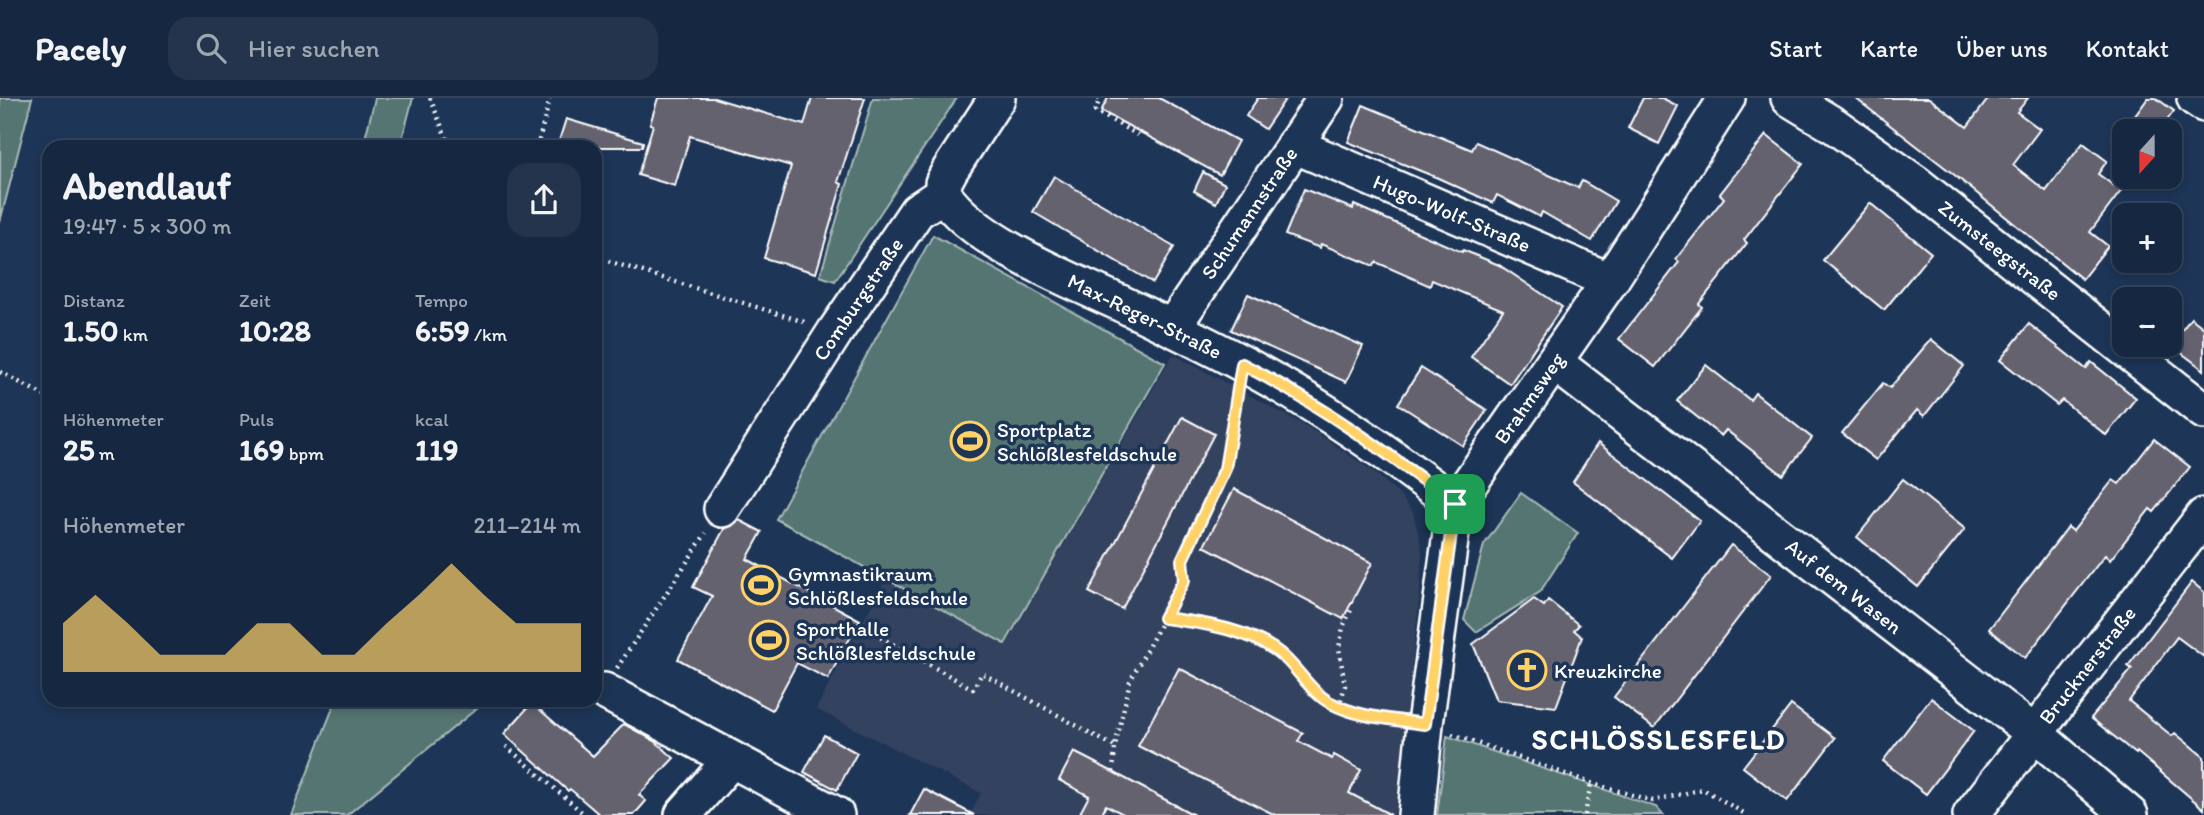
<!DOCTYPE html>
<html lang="de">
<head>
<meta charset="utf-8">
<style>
  :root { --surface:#162841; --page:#23344c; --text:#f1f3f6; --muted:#9ea6b1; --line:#35445a; --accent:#ffd166 }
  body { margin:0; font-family:Itim,sans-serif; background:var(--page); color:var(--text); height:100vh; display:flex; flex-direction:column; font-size:26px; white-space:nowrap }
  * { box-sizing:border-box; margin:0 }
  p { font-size:23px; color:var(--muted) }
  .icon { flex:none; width:38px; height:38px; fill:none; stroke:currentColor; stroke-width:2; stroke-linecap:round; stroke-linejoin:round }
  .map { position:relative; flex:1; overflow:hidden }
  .drawer { position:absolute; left:42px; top:42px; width:560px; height:567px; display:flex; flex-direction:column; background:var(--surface); border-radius:21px; box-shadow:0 4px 10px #0003,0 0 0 2px var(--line) }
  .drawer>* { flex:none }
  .needle { width:46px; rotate:201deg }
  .controls { position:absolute; left:2112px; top:21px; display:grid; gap:14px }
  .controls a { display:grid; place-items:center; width:70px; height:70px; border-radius:14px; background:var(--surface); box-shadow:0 4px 10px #0003,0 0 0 2px var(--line); font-size:35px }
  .pin { position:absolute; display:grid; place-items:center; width:60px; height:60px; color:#fff; margin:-30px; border-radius:14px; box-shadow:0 4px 10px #0006 }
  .round { display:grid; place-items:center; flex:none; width:74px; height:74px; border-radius:21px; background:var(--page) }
  .head { display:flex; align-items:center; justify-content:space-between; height:119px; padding:0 21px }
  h1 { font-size:38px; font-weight:800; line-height:52px }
  .metrics { display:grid; grid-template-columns:repeat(3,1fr); gap:10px; height:119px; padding:7px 21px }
  .metrics div { display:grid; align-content:center }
  .metrics b { font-size:30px; font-weight:800 }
  .metrics small { font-size:19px; font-weight:400 }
  .metrics p { font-size:19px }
  .chart { height:196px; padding:14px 21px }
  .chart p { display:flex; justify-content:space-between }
  .chart svg { width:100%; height:126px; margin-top:7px; fill:var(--accent); opacity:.7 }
  header { display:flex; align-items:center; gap:42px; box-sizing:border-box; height:98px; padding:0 35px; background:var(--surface); border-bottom:2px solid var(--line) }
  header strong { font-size:33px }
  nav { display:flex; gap:38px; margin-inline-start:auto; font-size:24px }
  .search { width:490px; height:63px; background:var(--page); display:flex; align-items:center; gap:18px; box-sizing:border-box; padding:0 24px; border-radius:21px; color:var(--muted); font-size:26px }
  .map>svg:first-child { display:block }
  .built { fill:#33425e }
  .green { fill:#557472; stroke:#aabab8; stroke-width:2 }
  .building { fill:#656270; stroke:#fff; stroke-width:2 }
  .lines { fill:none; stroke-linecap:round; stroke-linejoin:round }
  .minor-casing { stroke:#fff; stroke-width:40 }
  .path { stroke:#fff; stroke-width:4.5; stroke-dasharray:2 5; stroke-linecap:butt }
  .minor { stroke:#1d3557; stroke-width:35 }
  .route-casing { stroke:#fff; stroke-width:14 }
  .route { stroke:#ffd166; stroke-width:9 }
  .labels { text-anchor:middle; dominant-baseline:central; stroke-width:7; stroke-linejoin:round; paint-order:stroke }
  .street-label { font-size:21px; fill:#fff; stroke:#1d3557 }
  .poi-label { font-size:21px; fill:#fff; stroke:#1d3557; text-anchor:start }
  .district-label { font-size:28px; font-weight:bold; letter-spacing:2px; fill:#fff; stroke:#1d3557 }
</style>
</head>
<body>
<header>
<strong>Pacely</strong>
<div class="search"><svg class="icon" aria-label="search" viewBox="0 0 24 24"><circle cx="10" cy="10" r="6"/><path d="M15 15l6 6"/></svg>Hier suchen</div>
<nav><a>Start</a><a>Karte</a><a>Über uns</a><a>Kontakt</a></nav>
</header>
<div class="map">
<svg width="2204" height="717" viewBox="0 0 2204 717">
  <rect width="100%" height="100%" fill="#1d3557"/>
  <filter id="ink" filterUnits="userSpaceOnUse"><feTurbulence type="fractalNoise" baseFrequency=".0143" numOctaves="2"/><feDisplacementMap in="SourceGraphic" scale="14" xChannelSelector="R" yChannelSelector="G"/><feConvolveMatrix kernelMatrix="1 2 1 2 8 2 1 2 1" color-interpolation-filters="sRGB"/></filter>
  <g filter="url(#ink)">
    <!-- built -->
    <polygon class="built" points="1173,256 1308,329 1370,371 1396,393 1413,414 1422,451 1420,494 1395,717 970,717 981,695 816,611 885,482 1006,547"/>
    <!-- green -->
    <g class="green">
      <polygon points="0,0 32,0 0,124"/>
      <polygon points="375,0 413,0 400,49 363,49"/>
      <polygon points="873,0 957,0 835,183 820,178"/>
      <polygon points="933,137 1165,265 1005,546 776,421"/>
      <polygon points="1521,395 1578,435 1540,494 1476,534 1464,522 1484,447"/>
      <polygon points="336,602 487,602 347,717 291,717"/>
      <polygon points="1447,638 1656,709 1663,717 1437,717"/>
    </g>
    <!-- building -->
    <g class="building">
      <polygon points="658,0 714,0 804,27 812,0 865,0 838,84 842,86 816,175 764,160 791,68 690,38 675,88 638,77 653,27 650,26"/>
      <polygon points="1108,0 1159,0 1238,43 1220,77 1101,13"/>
      <polygon points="1258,0 1286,0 1265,31 1246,18"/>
      <polygon points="1643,0 1662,0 1678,8 1659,46 1628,30"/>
      <polygon points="1855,0 1929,0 1967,29 1989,0 2028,0 2017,14 2040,31 2013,67 2046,93 2083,45 2107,63 2098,76 2121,93 2090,134 2108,148 2082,181 1952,75"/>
      <polygon points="2148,0 2156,0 2174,13 2159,33 2148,33 2132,22"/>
      <polygon points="1363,7 1472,52 1476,44 1578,90 1582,83 1616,103 1592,143 1542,114 1540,119 1497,97 1493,105 1438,80 1348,44"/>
      <polygon points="566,21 643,44 642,49 557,49"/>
      <polygon points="1766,37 1803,66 1744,142 1747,145 1699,206 1702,209 1655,269 1619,241 1679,164 1676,161 1724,100 1720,96"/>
      <polygon points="1203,74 1225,86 1216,105 1194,93"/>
      <polygon points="1054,78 1174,149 1153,185 1033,114"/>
      <polygon points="1304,91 1353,111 1354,107 1462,154 1463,152 1499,167 1562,209 1510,286 1471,259 1503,212 1432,182 1430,188 1376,164 1374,168 1321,146 1320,150 1285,137"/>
      <polygon points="1870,105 1931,155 1884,212 1823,162"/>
      <polygon points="1248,196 1363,248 1346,284 1231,232"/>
      <polygon points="2191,220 2204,230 2204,272 2171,247"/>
      <polygon points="2029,226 2086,271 2091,264 2136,300 2106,337 2062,302 2057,307 2000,262"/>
      <polygon points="1931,241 1964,268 1924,318 1917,312 1876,362 1842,335 1883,285 1890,290"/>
      <polygon points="1706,267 1750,302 1755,295 1812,340 1783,377 1726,332 1721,338 1677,303"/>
      <polygon points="1421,270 1487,312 1463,348 1398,306"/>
      <polygon points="1182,319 1214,336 1122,511 1089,494"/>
      <polygon points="2154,341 2190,369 2154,414 2150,411 2110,462 2105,457 2025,560 1989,531 2068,429 2073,433 2113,382 2119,386"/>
      <polygon points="1598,345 1700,423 1672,460 1573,384"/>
      <polygon points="1903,381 1965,431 1918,489 1857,439"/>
      <polygon points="1234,391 1372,465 1343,521 1204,448"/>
      <polygon points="739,422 762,434 747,461 860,522 828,581 797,565 772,612 678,561 712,498 693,489 724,431 732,428"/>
      <polygon points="1731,447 1771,477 1654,630 1614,599"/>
      <polygon points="2192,484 2204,494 2204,559 2177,539 2129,603 2172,638 2175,635 2204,659 2204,711 2137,654 2136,656 2091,620 2132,571 2128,568"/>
      <polygon points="1534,501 1544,508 1548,502 1579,527 1574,532 1582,539 1556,609 1496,602 1473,546"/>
      <polygon points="1179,570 1303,635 1298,643 1332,661 1334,657 1361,672 1349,695 1391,717 1275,717 1138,648"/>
      <polygon points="1931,600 1974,633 1926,696 1883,663"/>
      <polygon points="532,605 593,658 624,626 655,643 674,660 639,697 646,703 634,717 600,717 570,691 568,693 504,636"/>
      <polygon points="1791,607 1835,640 1787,703 1743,669"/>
      <polygon points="824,637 857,655 837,692 804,674"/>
      <polygon points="1074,654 1113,674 1194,717 1125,717 1106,707 1101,717 1079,717 1089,698 1059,682"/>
      <polygon points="924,691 974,717 910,717"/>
    </g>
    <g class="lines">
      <defs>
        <g id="minor">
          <polyline points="1789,0 1835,28 1915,85 2204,313"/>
          <polyline points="2195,0 2204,6"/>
          <polyline points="1294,47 1610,183"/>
          <path d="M 943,96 C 975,144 1066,180 1118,204 C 1164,226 1211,248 1256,273 C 1327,312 1391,357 1455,406"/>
          <polyline points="943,96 943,85 950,72 997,0"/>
          <polyline points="1172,230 1326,0"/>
          <polyline points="1554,264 2034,635 2130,717"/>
          <polyline points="722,411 835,234 917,113 943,96"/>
          <polyline points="604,593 836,717"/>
          <polyline points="683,717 731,662"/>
          <polyline points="1416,717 1425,626 1455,406 1610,183 1727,0"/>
          <polyline points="1971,717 2204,418"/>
        </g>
      </defs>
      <!-- minor casing -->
      <use href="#minor" class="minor-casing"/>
      <!-- path -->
      <g class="path">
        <polyline points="430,0 450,49"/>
        <polyline points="1098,0 1100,1 1095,13 1138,37"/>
        <polyline points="537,49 550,1"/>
        <polyline points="595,159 808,225"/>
        <polyline points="0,274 49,300"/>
        <path d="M 1164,520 C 1206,525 1248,531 1282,557 C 1300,570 1311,592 1328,604 C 1348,617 1374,618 1397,621"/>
        <polyline points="862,529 973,591 982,575 1115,649"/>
        <polyline points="617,570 706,435"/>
        <polyline points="1339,609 1345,588 1339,550 1343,529 1351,512"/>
        <polyline points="1452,636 1591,685 1653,703 1703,691 1747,717"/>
        <polyline points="506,648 585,717"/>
        <polyline points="1113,674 1115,649 1130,583 1184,482 1183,462 1225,371 1238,294"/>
        <polyline points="1585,717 1591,685"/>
      </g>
      <!-- minor -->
      <use href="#minor" class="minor"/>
    </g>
  </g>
  <g class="lines" filter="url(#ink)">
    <defs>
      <path id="route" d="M 1242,266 C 1318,305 1387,354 1455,406 L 1425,626 C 1394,621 1359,620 1331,605 C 1313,596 1300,574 1285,560 C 1255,532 1204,525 1164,520 L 1184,482 L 1182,462 L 1225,371 Z"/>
    </defs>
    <!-- route casing -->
    <use href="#route" class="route-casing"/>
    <!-- route -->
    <use href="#route" class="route"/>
  </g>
  <!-- icons -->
  <defs>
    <symbol id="stadium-ring" viewBox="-11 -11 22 22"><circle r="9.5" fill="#1d3557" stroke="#ffd166" stroke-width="1.5"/><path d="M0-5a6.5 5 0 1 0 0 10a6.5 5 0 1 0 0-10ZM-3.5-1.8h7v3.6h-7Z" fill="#ffd166"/></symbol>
    <symbol id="church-ring" viewBox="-11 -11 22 22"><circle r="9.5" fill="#1d3557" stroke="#ffd166" stroke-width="1.5"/><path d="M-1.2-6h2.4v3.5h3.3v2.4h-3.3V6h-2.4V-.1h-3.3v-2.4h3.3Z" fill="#ffd166"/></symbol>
  </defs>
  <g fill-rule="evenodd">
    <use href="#stadium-ring" x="948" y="321" width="44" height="44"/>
    <use href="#stadium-ring" x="739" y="465" width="44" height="44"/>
    <use href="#stadium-ring" x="747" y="520" width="44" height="44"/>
    <use href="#church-ring" x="1505" y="550" width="44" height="44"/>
  </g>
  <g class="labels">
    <!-- street labels -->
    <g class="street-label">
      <text transform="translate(1249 115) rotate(-56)">Schumannstraße</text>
      <text transform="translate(1452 115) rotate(23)">Hugo-Wolf-Straße</text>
      <text transform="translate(2000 152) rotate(38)">Zumsteegstraße</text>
      <text transform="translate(858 201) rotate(-56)">Comburgstraße</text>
      <text transform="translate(1145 218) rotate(26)">Max-Reger-Straße</text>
      <text transform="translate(1529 300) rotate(-55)">Brahmsweg</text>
      <text transform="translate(1844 488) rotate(38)">Auf dem Wasen</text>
      <text transform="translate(2087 567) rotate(-52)">Brucknerstraße</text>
    </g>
    <!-- poi labels -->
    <g class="poi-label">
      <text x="997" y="331">Sportplatz<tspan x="997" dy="24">Schlößlesfeldschule</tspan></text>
      <text x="788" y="475">Gymnastikraum<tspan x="788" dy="24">Schlößlesfeldschule</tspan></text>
      <text x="796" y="530">Sporthalle<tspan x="796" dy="24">Schlößlesfeldschule</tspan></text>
      <text x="1554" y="572">Kreuzkirche</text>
    </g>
    <!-- district labels -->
    <g class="district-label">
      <text x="1659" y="641">SCHLÖSSLESFELD</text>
    </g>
  </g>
</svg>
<div class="controls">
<a><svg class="needle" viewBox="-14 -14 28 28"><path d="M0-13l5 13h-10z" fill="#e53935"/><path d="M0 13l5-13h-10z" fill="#9ea6b1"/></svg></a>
<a>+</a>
<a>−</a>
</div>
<div class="pin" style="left:1455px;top:406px;background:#1e9e55"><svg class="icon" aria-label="arrive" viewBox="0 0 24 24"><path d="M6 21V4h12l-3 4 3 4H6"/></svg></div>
<section class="drawer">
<div class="head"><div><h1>Abendlauf</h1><p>19:47 · 5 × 300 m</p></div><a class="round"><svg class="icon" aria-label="share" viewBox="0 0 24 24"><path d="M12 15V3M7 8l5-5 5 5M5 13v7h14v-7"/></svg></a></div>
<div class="metrics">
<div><p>Distanz</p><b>1.50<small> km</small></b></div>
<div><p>Zeit</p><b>10:28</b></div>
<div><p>Tempo</p><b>6:59<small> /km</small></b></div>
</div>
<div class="metrics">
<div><p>Höhenmeter</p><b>25<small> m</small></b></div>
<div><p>Puls</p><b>169<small> bpm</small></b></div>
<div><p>kcal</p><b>119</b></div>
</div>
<div class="chart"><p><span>Höhenmeter</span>211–214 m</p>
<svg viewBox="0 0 160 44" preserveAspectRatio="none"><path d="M0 44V27L10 17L20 27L30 38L40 38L50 38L60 27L70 27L80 38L90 38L100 27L110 17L120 6L130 17L140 27L150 27L160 27V44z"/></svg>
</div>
</section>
</div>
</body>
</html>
